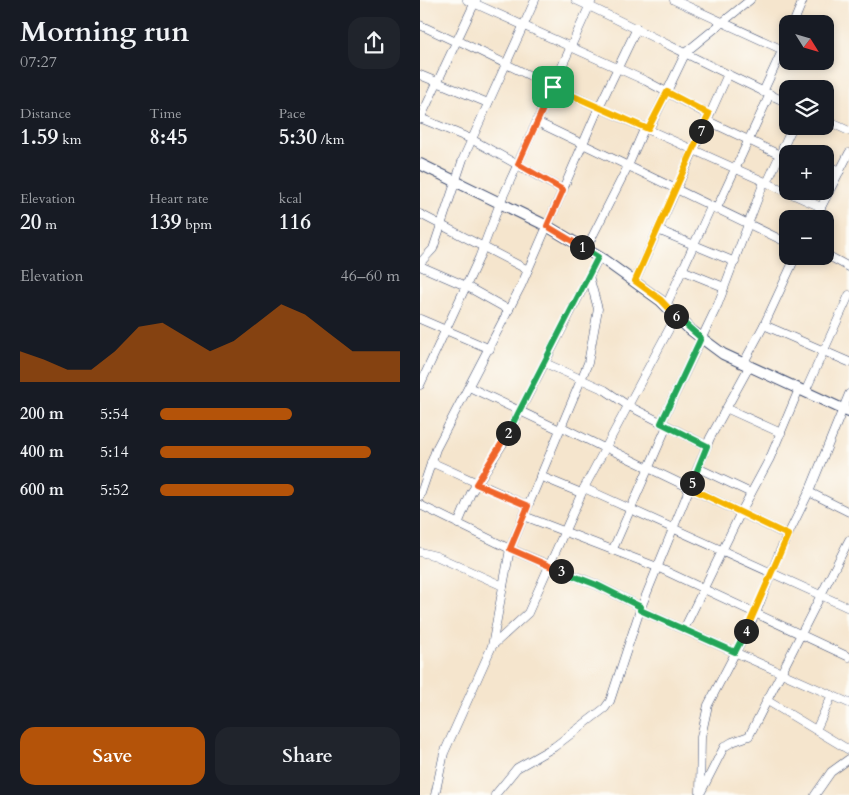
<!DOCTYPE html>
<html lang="en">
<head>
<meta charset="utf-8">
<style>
  :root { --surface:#171b24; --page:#20242c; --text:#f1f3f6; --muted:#9ea1a6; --accent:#b45309 }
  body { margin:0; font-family:Cardo,serif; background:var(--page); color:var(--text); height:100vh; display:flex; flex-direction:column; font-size:19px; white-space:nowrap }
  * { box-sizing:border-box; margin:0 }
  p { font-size:16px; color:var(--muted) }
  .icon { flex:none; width:28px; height:28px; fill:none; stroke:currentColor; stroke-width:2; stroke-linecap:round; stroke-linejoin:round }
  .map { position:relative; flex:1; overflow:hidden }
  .details { display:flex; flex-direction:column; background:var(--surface); width:420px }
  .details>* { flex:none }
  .needle { width:32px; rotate:127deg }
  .tools { position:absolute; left:359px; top:15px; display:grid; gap:10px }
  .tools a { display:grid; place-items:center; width:55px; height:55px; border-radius:10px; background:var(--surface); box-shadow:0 2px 8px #0003; font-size:25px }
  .pin { position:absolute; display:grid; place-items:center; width:42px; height:42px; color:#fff; margin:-21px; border-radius:10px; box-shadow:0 2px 8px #0006 }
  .km { position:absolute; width:25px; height:25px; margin:-12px; border-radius:50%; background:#222; color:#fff; font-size:14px; line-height:25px; text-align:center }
  .round { display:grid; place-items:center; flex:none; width:52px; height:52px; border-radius:15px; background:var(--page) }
  .summary { display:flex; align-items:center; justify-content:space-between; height:85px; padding:0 20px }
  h1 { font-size:28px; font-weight:700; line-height:38px }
  .figures { display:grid; grid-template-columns:repeat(3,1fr); gap:8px; height:85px; padding:5px 20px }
  .figures div { display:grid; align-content:center }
  .figures b { font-size:21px; font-weight:700 }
  .figures small { font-size:14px; font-weight:400 }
  .figures p { font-size:14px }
  .chart { height:140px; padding:10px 20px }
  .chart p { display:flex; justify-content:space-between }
  .chart svg { width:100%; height:90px; margin-top:5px; fill:var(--accent); opacity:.7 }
  .cta { display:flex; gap:10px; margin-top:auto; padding:10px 20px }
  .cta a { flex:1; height:58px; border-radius:15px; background:var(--accent); color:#fff; font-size:20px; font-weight:700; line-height:58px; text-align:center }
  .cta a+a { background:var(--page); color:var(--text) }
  ul { padding:0 20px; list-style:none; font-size:16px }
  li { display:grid; grid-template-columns:80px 60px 1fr; align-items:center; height:38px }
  li i { height:12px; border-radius:6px; background:var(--accent) }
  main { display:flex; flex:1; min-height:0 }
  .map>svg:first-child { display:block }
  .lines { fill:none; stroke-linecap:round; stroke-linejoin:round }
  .minor-casing { stroke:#3c4a6f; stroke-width:9 }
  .tertiary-casing { stroke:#3c4a6f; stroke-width:12 }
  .minor { stroke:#fff; stroke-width:8 }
  .tertiary { stroke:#fff; stroke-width:10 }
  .split-1-casing { stroke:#fff; stroke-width:10 }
  .split-2-casing { stroke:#fff; stroke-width:10 }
  .split-3-casing { stroke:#fff; stroke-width:10 }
  .split-4-casing { stroke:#fff; stroke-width:10 }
  .split-5-casing { stroke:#fff; stroke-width:10 }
  .split-6-casing { stroke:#fff; stroke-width:10 }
  .split-7-casing { stroke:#fff; stroke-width:10 }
  .split-8-casing { stroke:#fff; stroke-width:10 }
  .split-1 { stroke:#f0652b; stroke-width:6 }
  .split-2 { stroke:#22a559; stroke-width:6 }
  .split-3 { stroke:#f0652b; stroke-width:6 }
  .split-4 { stroke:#22a559; stroke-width:6 }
  .split-5 { stroke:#f5b400; stroke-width:6 }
  .split-6 { stroke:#22a559; stroke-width:6 }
  .split-7 { stroke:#f5b400; stroke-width:6 }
  .split-8 { stroke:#f5b400; stroke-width:6 }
</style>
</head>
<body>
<main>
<section class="details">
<div class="summary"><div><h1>Morning run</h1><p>07:27</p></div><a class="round"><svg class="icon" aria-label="share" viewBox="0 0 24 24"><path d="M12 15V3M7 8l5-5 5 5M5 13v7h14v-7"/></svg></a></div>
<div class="figures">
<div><p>Distance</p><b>1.59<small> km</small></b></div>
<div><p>Time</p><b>8:45</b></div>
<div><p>Pace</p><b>5:30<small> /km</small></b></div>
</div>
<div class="figures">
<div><p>Elevation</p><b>20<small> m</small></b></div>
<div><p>Heart rate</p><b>139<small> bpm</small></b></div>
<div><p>kcal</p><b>116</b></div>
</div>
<div class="chart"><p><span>Elevation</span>46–60 m</p>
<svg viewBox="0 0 160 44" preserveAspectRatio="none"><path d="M0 44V29L10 33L20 38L30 38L40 29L50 17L60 15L70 22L80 29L90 24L100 15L110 6L120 11L130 20L140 29L150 29L160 29V44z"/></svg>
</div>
<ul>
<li><b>200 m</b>5:54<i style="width:55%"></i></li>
<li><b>400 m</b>5:14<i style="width:88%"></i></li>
<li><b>600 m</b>5:52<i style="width:56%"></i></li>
</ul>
<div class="cta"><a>Save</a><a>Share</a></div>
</section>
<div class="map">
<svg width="429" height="795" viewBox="0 0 429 795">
  <rect width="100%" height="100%" fill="#fdfcf7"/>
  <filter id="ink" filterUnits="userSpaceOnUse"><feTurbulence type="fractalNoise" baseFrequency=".02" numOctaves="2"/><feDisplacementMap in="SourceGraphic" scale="10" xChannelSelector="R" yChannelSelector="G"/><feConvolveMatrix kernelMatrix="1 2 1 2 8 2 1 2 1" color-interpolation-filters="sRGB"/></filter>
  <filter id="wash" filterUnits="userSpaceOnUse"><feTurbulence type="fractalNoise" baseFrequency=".0096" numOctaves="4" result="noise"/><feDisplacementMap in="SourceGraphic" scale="20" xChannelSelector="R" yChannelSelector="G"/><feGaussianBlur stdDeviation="1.12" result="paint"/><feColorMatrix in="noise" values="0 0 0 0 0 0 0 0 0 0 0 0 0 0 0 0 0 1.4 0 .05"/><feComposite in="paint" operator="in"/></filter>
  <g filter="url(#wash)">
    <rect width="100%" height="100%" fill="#f5e5cd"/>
  </g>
  <g filter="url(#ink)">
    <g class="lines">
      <defs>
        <g id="minor">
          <polyline points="47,0 226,81 289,115"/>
          <path d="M 156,0 C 227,33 296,70 368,103"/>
          <polyline points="254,0 363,50"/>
          <polyline points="373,24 383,0"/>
          <polyline points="0,25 36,42"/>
          <polyline points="37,40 133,87 401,207"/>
          <polyline points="0,75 68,103"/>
          <polyline points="343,92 368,38"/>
          <polyline points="0,118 51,139 143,190"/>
          <polyline points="0,119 56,0"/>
          <polyline points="286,120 360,155"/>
          <polyline points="405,120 429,131"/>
          <polyline points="117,122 368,243"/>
          <polyline points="229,129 266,52 330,0"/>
          <polyline points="363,147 378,154"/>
          <polyline points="405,165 420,171"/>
          <polyline points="347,183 373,126"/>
          <polyline points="296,210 350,94"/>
          <polyline points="0,214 108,270"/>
          <polyline points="395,219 429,153"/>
          <polyline points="238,230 315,262"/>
          <polyline points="166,249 208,166 225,127"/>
          <polyline points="405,254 429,267"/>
          <polyline points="0,263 13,249 43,159 115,0"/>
          <polyline points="0,266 46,286 89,310"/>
          <polyline points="262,270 304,287"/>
          <polyline points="215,281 308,74"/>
          <polyline points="246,306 291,207"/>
          <polyline points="0,319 70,349"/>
          <polyline points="344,325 429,362"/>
          <polyline points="125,363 185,390 207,405 287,446"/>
          <polyline points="323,364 344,325 376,256"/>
          <polyline points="0,385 59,258 80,203 172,0"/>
          <polyline points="49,387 140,430"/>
          <polyline points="385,392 429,295"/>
          <polyline points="308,409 361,433"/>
          <polyline points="241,423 298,304 344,182"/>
          <polyline points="142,427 184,448"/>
          <polyline points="185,447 367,535"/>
          <polyline points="11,462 108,506"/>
          <polyline points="278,468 331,493"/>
          <polyline points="120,476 161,493"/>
          <polyline points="164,488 429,608"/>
          <polyline points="389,492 429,512"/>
          <polyline points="0,496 16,449 101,286 179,107 217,28"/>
          <polyline points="0,505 90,549 177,585 221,607"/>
          <polyline points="104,516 237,567 429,657"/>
          <polyline points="38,524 51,493 84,442 179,257"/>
          <polyline points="193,549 247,426"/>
          <polyline points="0,552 16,556 83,586"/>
          <polyline points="220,610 429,703"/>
          <polyline points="264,629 321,512 350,458 379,389"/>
          <polyline points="72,646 108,613 164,488 256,316"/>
          <polyline points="346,700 429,750"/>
          <polyline points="396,730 412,695"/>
          <polyline points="281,792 304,747 312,742 329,736 429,540"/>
          <polyline points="15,795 24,753 72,646 90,549 168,363 178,309 169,276"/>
          <polyline points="75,795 97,768 134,747 185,708 190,701 220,610 290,438 329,367"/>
          <polyline points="280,795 281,737 288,705 336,613 359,553 389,492 429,394"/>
          <polyline points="395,795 411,772 429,759"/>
        </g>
        <polyline id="tertiary" points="0,164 127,226 184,260 241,301 268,328 303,354 429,412"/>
      </defs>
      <!-- minor casing -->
      <use href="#minor" class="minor-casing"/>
      <!-- tertiary casing -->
      <use href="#tertiary" class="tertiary-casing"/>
      <!-- minor -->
      <use href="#minor" class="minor"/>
      <!-- tertiary -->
      <use href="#tertiary" class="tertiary"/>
    </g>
  </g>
  <g class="lines" filter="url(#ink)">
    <defs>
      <polyline id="split-1" points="133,87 98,164 143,190 127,226 162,247"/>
      <polyline id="split-2" points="88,433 178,257 162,247"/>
      <polyline id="split-3" points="88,433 56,484 108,506 90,549 141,571"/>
      <polyline id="split-4" points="141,571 177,585 221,607 220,610 315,652 326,631"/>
      <polyline id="split-5" points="272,483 270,488 368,535 326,631"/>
      <polyline id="split-6" points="256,316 281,338 241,423 287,446 272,483"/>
      <polyline id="split-7" points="256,316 241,300 215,281 281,131"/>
      <polyline id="split-8" points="133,87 228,129 247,92 289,114 281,131"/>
    </defs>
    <!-- split-1 casing -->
    <use href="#split-1" class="split-1-casing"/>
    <!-- split-2 casing -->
    <use href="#split-2" class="split-2-casing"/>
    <!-- split-3 casing -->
    <use href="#split-3" class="split-3-casing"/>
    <!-- split-4 casing -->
    <use href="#split-4" class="split-4-casing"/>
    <!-- split-5 casing -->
    <use href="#split-5" class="split-5-casing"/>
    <!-- split-6 casing -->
    <use href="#split-6" class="split-6-casing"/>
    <!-- split-7 casing -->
    <use href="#split-7" class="split-7-casing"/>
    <!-- split-8 casing -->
    <use href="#split-8" class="split-8-casing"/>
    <!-- split-1 -->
    <use href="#split-1" class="split-1"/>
    <!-- split-2 -->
    <use href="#split-2" class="split-2"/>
    <!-- split-3 -->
    <use href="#split-3" class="split-3"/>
    <!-- split-4 -->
    <use href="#split-4" class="split-4"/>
    <!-- split-5 -->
    <use href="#split-5" class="split-5"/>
    <!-- split-6 -->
    <use href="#split-6" class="split-6"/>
    <!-- split-7 -->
    <use href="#split-7" class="split-7"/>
    <!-- split-8 -->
    <use href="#split-8" class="split-8"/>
  </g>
</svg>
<div class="tools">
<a><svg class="needle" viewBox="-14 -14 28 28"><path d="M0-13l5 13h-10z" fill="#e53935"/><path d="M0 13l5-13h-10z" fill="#9ea1a6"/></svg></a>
<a><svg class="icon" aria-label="layers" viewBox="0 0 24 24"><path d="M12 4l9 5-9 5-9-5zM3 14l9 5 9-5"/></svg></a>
<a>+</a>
<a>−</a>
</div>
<div class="pin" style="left:133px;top:87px;background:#1e9e55"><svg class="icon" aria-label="arrive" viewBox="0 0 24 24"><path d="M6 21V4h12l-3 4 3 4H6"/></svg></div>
<b class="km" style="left:162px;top:247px">1</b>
<b class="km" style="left:88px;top:433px">2</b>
<b class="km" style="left:141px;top:571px">3</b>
<b class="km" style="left:326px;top:631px">4</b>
<b class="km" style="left:272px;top:483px">5</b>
<b class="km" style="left:256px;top:316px">6</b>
<b class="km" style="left:281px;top:131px">7</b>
</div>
</main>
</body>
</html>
